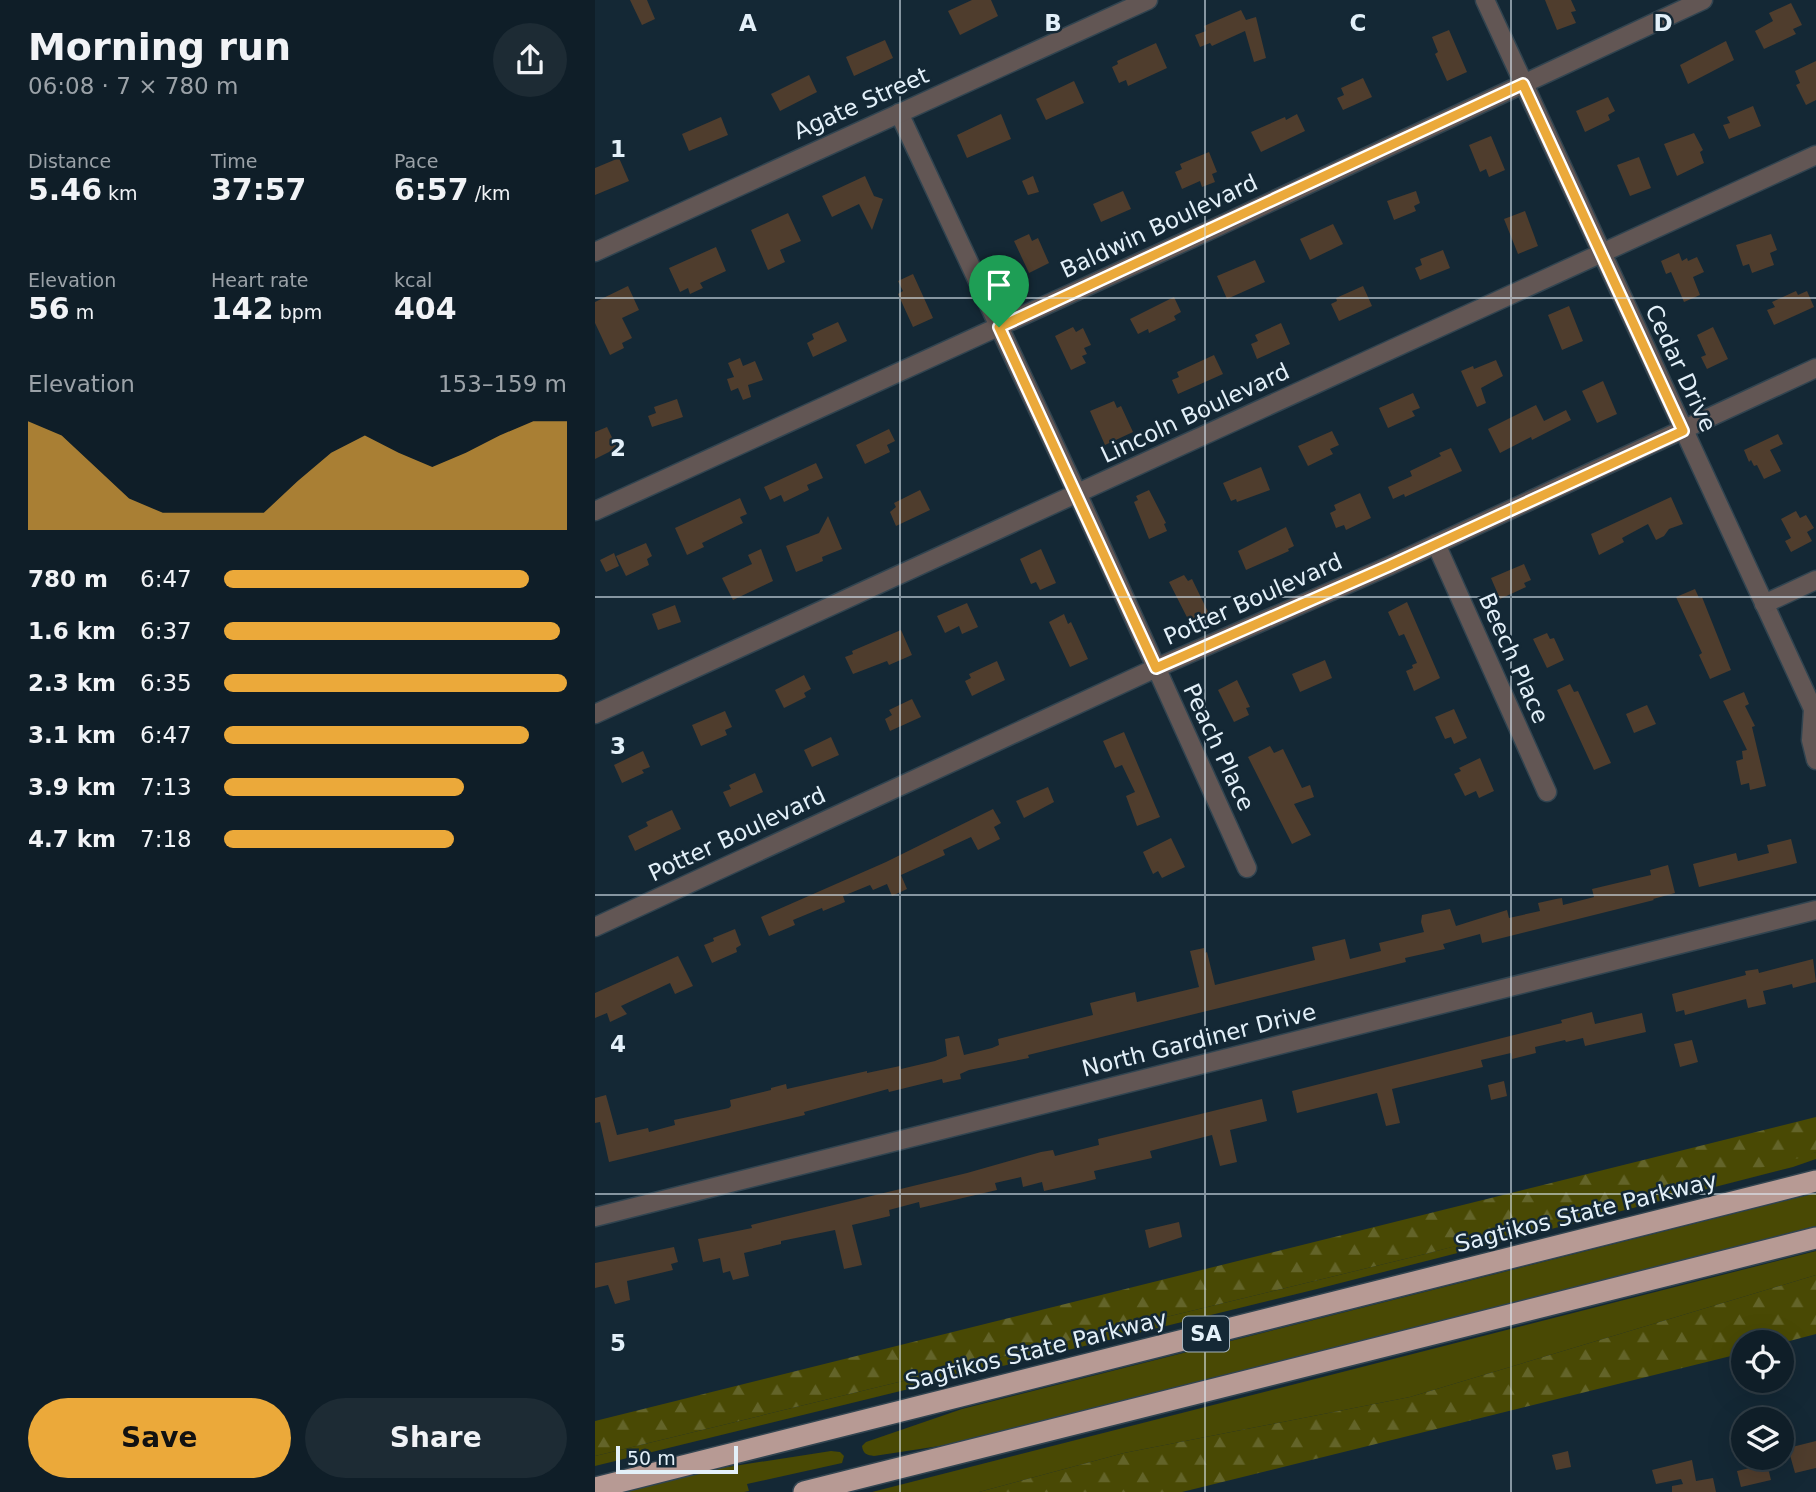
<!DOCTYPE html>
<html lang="en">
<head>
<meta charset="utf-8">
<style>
  :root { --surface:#0f1e28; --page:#1d2b34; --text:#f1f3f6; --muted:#9ba2a8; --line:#2f3c45; --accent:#eba93a }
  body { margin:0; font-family:"DejaVu Sans",sans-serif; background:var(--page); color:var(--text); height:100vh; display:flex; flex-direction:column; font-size:26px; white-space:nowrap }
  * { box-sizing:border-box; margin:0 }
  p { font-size:23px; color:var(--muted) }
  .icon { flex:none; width:38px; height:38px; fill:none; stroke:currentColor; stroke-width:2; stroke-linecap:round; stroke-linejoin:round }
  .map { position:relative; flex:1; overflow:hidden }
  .panel { display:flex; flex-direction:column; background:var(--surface); width:595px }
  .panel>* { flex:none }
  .fabs { position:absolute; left:1136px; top:1330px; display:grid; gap:14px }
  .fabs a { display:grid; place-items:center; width:63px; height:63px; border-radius:50%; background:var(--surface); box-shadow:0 7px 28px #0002,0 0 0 2px var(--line); font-size:35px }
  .scale { position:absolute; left:21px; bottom:18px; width:122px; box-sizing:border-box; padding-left:7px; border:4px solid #e3f0f9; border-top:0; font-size:19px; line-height:24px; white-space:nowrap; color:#e3f0f9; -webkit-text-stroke:5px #142835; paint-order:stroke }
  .pin { position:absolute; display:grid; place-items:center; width:60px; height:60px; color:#fff; margin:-72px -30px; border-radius:50% 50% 50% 0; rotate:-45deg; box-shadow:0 0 7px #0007 }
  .pin .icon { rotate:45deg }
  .round { display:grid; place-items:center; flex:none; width:74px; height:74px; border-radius:37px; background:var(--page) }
  .headline { display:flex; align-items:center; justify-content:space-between; height:119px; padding:0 28px }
  h1 { font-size:38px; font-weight:700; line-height:52px }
  .stats { display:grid; grid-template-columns:repeat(3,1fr); gap:10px; height:119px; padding:7px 28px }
  .stats div { display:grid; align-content:center }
  .stats b { font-size:30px; font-weight:700 }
  .stats small { font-size:19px; font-weight:400 }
  .stats p { font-size:19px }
  .chart { height:196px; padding:14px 28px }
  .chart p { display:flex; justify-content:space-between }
  .chart svg { width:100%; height:126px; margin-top:7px; fill:var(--accent); opacity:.7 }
  .primary-button { display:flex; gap:14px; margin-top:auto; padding:14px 28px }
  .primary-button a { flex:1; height:80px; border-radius:42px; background:var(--accent); color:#111; font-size:28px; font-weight:700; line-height:80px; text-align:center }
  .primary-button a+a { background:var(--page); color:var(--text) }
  ul { padding:0 28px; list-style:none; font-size:23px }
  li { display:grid; grid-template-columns:112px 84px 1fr; align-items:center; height:52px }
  li i { height:18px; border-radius:9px; background:var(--accent) }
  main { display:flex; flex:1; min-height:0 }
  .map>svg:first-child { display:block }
  .green { fill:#494904 }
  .forest { fill:url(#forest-firs) }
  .building { fill:#4f3d2d }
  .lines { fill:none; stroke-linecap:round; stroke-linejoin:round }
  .street-casing { stroke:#314450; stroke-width:21 }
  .highway-casing { stroke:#314450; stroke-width:24 }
  .street { stroke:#625654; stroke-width:18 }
  .highway { stroke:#b79a94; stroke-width:21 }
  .route-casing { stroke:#fff; stroke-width:14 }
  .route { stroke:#eba93a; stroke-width:9 }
  .grid { fill:none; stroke:#e3f0f9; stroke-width:2; stroke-opacity:0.55 }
  .labels { text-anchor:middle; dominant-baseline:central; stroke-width:5; stroke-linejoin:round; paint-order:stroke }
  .shield { fill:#142835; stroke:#a5b4be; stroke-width:2 }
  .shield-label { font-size:21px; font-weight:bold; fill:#e3f0f9 }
  .street-label { font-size:23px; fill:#e3f0f9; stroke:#142835 }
  .grid-label { font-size:23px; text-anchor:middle; font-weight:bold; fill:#e3f0f9; stroke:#142835; stroke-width:5; stroke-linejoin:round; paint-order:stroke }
</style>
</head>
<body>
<main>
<section class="panel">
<div class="headline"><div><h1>Morning run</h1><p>06:08 · 7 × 780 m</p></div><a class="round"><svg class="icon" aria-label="share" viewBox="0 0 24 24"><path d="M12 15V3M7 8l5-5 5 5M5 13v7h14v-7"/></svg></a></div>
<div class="stats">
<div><p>Distance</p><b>5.46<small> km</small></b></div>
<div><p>Time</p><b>37:57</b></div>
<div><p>Pace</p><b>6:57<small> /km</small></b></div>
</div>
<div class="stats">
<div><p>Elevation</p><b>56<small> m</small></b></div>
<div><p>Heart rate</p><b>142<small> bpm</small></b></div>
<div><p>kcal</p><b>404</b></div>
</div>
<div class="chart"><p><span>Elevation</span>153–159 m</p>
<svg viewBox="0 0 160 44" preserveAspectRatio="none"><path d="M0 44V6L10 11L20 22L30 33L40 38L50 38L60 38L70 38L80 27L90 17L100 11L110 17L120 22L130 17L140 11L150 6L160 6V44z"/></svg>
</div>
<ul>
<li><b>780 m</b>6:47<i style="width:89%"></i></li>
<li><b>1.6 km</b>6:37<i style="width:98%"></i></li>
<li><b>2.3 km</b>6:35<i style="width:100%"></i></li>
<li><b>3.1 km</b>6:47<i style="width:89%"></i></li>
<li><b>3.9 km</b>7:13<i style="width:70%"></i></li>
<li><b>4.7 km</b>7:18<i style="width:67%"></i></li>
</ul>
<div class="primary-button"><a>Save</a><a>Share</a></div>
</section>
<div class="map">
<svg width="1221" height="1492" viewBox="0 0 1221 1492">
  <defs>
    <pattern id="forest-firs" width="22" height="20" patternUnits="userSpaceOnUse" patternTransform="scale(1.75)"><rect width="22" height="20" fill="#494904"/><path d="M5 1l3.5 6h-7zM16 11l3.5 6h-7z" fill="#636429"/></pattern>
  </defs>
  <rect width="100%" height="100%" fill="#142835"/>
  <!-- green -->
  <g class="green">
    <polygon points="1221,1152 1221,1159 1198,1167 722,1289 0,1466 0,1456 826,1255"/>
    <path d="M 1221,1193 L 1221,1226 L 384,1440 L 279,1456 C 272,1455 268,1454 267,1446 L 271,1442 L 367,1409 Z"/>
    <polygon points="1221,1251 1221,1275 815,1397 529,1453 384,1492 277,1492"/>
    <polygon points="236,1451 245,1452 249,1456 247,1463 152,1484 154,1491 149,1492 25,1492 113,1470"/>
  </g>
  <!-- forest -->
  <g class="forest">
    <polygon points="1221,1117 1221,1152 1208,1157 826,1255 0,1456 0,1421"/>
    <polygon points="1221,1275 1221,1334 1187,1343 1148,1342 1148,1353 587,1492 384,1492 529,1453 815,1397"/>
  </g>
  <!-- building -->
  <g class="building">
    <polygon points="35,0 52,0 60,19 47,25"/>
    <polygon points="377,0 396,0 403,16 365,35 353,11"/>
    <polygon points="950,0 976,0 981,11 976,12 981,23 962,30"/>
    <polygon points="1196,3 1207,25 1198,29 1201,34 1169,49 1160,31 1178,21 1174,13"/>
    <polygon points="646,10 651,20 661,17 671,58 659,62 650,31 617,46 615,43 605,47 600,35 611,31 609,26"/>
    <polygon points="854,30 872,72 852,81 840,54 843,52 837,37"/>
    <polygon points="290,40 298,58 259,76 251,57"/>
    <polygon points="1131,41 1139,60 1093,84 1085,65"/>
    <polygon points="561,43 572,68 533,86 531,80 524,83 517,67 523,64 522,61"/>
    <polygon points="1221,61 1221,100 1211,105 1201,85 1205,83 1200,71"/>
    <polygon points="214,75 222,92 185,111 176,94"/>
    <polygon points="768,78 777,97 748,110 742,98 749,95 746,88"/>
    <polygon points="479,81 489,103 451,120 441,99"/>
    <polygon points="1013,97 1020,111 1013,115 1015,120 990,132 981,111"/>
    <polygon points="1158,106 1166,126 1134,139 1128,125 1135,123 1132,117"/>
    <polygon points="406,114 416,139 372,158 362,135"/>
    <polygon points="702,114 710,131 666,152 656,132 690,117 691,120"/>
    <polygon points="126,117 133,135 94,151 87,134"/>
    <polygon points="1099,133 1108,150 1105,152 1109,163 1082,176 1069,144"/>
    <polygon points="896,136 910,170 894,177 891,169 885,172 874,145"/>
    <polygon points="614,152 622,172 617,174 620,182 607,187 605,181 587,189 580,172 587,169 585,164"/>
    <polygon points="1044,157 1056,188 1035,196 1022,165"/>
    <polygon points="24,158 34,181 0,195 0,168"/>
    <polygon points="270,176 279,196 288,199 277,230 264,204 237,217 227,196"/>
    <polygon points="438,176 444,192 433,195 427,181"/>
    <polygon points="528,191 536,209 506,222 498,204"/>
    <polygon points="821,191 825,203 819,206 821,211 799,220 792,201"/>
    <polygon points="930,211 943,246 923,254 909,219"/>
    <polygon points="193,213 206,241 185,250 190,262 173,270 156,230"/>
    <polygon points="738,224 748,244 715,260 705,239"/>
    <polygon points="434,234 437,241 443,238 454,263 434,273 419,241"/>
    <polygon points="1176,234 1182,250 1175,253 1179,265 1157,273 1154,264 1148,266 1141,245"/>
    <polygon points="121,247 131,271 105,283 108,288 95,294 93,288 85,292 74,268"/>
    <polygon points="848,250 855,268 825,280 820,268 827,265 825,259"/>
    <polygon points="1084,253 1087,261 1092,258 1093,261 1102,257 1109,272 1098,277 1105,295 1089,302 1076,272 1071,274 1066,261"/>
    <polygon points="660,260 670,282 632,299 622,276"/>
    <polygon points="318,274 338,318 318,327 303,294 308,291 303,281"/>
    <polygon points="33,286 44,310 27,318 37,338 27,343 29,348 15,355 0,323 0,302"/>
    <polygon points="768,286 777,306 744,321 736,304 742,301 741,298"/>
    <polygon points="1201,291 1203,295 1212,291 1219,307 1179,325 1172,310 1180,307 1177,302"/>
    <polygon points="579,297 586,312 579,316 581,320 554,333 553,329 543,334 535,319"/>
    <polygon points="974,306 988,341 967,350 953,315"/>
    <polygon points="243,322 252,341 218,357 212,343 219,339 217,334"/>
    <polygon points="686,323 695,344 662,359 656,344 663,341 660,335"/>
    <polygon points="478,327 481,332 488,328 496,345 489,348 492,354 487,356 491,363 476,370 460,336"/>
    <polygon points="1118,327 1133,359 1112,369 1106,357 1111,355 1102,335"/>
    <polygon points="619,355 628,374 583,394 577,380 584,377 582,372"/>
    <polygon points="145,358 148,366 160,361 168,380 153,385 156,397 148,400 143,388 136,391 132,379 139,377 133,363"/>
    <polygon points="901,360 908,376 886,388 891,403 882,407 866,371 878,366 879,369"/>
    <polygon points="1008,381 1022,414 1002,423 987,391"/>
    <polygon points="818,393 825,408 817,411 820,416 793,428 784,408"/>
    <polygon points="82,399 88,417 57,427 53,416 61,413 59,407"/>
    <polygon points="519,401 522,408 526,406 538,432 510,445 495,411"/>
    <polygon points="941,405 949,421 971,410 976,420 937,440 936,437 905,453 893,429"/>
    <polygon points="12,427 22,448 0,459 0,432"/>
    <polygon points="294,429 300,441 292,445 295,452 270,464 261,445"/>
    <polygon points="737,431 744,445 735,449 738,454 713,466 703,446"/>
    <polygon points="1183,434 1188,444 1175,450 1186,471 1169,479 1162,465 1159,466 1156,460 1154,462 1149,450"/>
    <polygon points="856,448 867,471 810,497 809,494 798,499 793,487 817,476 815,471 846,456 844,453"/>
    <polygon points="221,463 228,478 212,485 214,490 189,502 186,495 175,500 169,487"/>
    <polygon points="666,467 675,490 642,502 641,499 636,501 628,483"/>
    <polygon points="325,490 335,510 301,526 295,512 301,507 299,503"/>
    <polygon points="554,490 571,523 569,524 572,531 554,539 539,502 543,500 541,496"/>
    <polygon points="765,493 776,518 751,530 749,525 741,528 735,513 741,510 739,505"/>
    <polygon points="1076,497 1088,524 1074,529 1069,536 1061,540 1053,524 1027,538 1029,542 1004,555 996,534"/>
    <polygon points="145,498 152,514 145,517 148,523 107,543 109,547 92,555 80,528"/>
    <polygon points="1201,511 1205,518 1211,515 1219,528 1212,532 1217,541 1196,552 1190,541 1196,538 1186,519"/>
    <polygon points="233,516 247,549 227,557 228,561 201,572 191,546 224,533"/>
    <polygon points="691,527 699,546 693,549 694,551 651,570 643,551"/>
    <polygon points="51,543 57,556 52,559 54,565 31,576 21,556"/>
    <polygon points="166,549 178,581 138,600 127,578 157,564 153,555"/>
    <polygon points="446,549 461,583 445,590 441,582 436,584 425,559"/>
    <polygon points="19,553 24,566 11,572 5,560"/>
    <polygon points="929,564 936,580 929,583 931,587 905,599 896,578"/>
    <polygon points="589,575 593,581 597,579 615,616 596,625 574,582"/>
    <polygon points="1100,589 1104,598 1107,597 1136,670 1115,679 1104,655 1107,653 1081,597"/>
    <polygon points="812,602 845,678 819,691 811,671 818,668 817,665 822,663 809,634 804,636 793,612"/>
    <polygon points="372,603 383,627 367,634 364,626 350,633 342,616"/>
    <polygon points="80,605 86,622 63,630 57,614"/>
    <polygon points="469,614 473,624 476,622 493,659 475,667 454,622"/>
    <polygon points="306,630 317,655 294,665 292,661 258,674 250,657 258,654 257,651"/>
    <polygon points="952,633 955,639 959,638 969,660 952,668 938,639"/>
    <polygon points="730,660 737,678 705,692 697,674"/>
    <polygon points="402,661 410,680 377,696 370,681 376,678 374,674"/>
    <polygon points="209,675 216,689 209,693 211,697 189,708 180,690"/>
    <polygon points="642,680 655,707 651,708 654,715 639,722 623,690"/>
    <polygon points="975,684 979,692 983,691 1016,763 999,770 962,690"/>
    <polygon points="1149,692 1154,704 1150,706 1160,726 1157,727 1171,786 1155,790 1154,783 1146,785 1141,761 1148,759 1147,751 1152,750 1128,701"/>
    <polygon points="317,699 326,717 295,731 290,719 297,715 294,710"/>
    <polygon points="1052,705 1061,724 1039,733 1031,714"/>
    <polygon points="859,709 872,738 859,744 856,737 850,739 840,717"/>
    <polygon points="130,711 137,727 130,730 132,735 106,746 97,725"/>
    <polygon points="529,732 565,817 542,826 531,796 540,792 527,765 520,768 508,741"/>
    <polygon points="236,737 244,755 217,767 209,750"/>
    <polygon points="675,746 679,753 688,749 707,788 715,785 719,797 699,804 716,835 697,844 653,757"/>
    <polygon points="48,751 55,767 47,770 49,773 27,783 19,765"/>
    <polygon points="885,758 899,791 884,798 881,791 870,796 859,774 866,771 864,768"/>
    <polygon points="160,773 168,792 135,807 128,792 136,789 134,785"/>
    <polygon points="453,787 459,802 429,818 421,801"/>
    <polygon points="398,809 406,823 399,827 405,839 383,850 376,837 348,850 350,855 306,875 312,889 297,896 292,884 278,890 275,885 248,896 250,902 228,911 227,908 198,920 200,925 174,936 166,917 291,862"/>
    <polygon points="77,810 86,829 40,851 33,836 53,826 51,822"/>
    <polygon points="576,838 590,867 567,878 563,871 558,874 548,852"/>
    <polygon points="1196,839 1202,863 1104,887 1098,864 1141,853 1143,861 1174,853 1172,845"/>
    <polygon points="1073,865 1080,893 1058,899 1059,900 887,943 885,934 848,944 850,949 810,958 811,962 433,1055 434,1058 374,1070 365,1074 366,1079 348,1083 347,1079 294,1092 293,1089 209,1112 210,1115 14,1162 5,1122 0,1123 0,1098 11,1095 22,1135 53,1128 54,1132 80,1125 79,1120 134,1108 136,1106 135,1100 176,1090 176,1088 191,1084 192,1089 272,1071 272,1073 305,1066 306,1069 340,1061 352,1056 350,1039 364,1036 369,1055 397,1048 404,1045 403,1039 498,1015 495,1003 540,992 542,1002 604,987 595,951 609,948 610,953 612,952 620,985 720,960 717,947 750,939 755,959 786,951 784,943 829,932 826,922 827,915 855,909 861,926 912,910 914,918 945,911 943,903 961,899 967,898 968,905 999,897 997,889 1056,875 1055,870"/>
    <polygon points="140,929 146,945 141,948 142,952 117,963 109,945 119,941 118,938"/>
    <polygon points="83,956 98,986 80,994 75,983 26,1006 32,1014 15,1022 12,1013 0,1018 0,993"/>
    <polygon points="1218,959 1221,982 1198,988 1197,984 1168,991 1171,1004 1153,1008 1151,999 1090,1015 1089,1010 1081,1012 1077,994 1151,975 1150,971 1163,969 1164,973"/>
    <polygon points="997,1012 1000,1024 1047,1013 1051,1032 990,1046 988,1038 971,1042 970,1040 940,1047 941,1053 917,1059 916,1053 886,1060 888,1067 797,1089 805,1123 791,1126 782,1093 702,1113 697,1091 967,1023 966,1020"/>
    <polygon points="1097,1040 1103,1062 1085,1067 1079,1044"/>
    <polygon points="909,1081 912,1096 896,1100 893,1085"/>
    <polygon points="667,1099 672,1121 635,1130 642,1162 625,1166 617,1135 555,1151 557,1158 499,1171 501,1179 489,1182 449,1191 447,1182 428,1187 426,1177 400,1183 402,1190 325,1208 324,1202 294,1210 295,1216 257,1225 267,1265 249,1269 240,1230 186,1241 186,1244 149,1253 154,1276 138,1280 135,1271 128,1273 125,1258 108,1262 103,1239 157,1228 156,1225 372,1173 446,1152 458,1150 460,1156 504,1145 503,1139"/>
    <polygon points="584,1222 587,1237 554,1248 550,1230"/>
    <polygon points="79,1247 83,1262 76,1264 78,1270 32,1281 35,1300 20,1304 13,1285 0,1288 0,1263"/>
    <polygon points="1221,1441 1221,1468 1200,1473 1193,1448"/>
    <polygon points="973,1451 976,1467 961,1470 957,1455"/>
    <polygon points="1097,1460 1101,1481 1118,1478 1121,1492 1077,1492 1077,1486 1088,1484 1086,1479 1061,1484 1057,1470"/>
    <polygon points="1172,1464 1176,1480 1146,1487 1142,1471"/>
  </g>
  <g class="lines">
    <defs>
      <g id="street">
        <polyline points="890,0 1218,709 1216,740 1221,760"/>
        <polyline points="304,113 483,495 652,868"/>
        <polyline points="0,252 553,0"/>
        <polyline points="0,511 624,226 1108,0"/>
        <polyline points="841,544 952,792"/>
        <polyline points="1169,604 1221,580"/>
        <polyline points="0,714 1221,155"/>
        <polyline points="0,927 561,668 794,566 1221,368"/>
        <polyline points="0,1217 1221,910"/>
      </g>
      <g id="highway">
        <polyline points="0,1488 1221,1181"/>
        <polyline points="209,1492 1221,1238"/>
      </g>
    </defs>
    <!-- street casing -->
    <use href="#street" class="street-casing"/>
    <!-- highway casing -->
    <use href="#highway" class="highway-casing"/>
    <!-- street -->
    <use href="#street" class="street"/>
    <!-- highway -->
    <use href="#highway" class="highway"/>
  </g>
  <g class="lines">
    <defs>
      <polygon id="route" points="928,84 1088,431 794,566 561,668 404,327"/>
    </defs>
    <!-- route casing -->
    <use href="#route" class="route-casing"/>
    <!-- route -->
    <use href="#route" class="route"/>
  </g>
  <!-- grid -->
  <path class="grid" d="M 305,0 L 305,1492M 610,0 L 610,1492M 916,0 L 916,1492M 0,298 L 1221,298M 0,597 L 1221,597M 0,895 L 1221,895M 0,1194 L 1221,1194"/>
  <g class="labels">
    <!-- shield labels -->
    <rect class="shield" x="588" y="1316.5" width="46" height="35" rx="5"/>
    <g class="shield-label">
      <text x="611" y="1334">SA</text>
    </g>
    <!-- street labels -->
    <g class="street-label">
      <text transform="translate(266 103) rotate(-24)">Agate Street</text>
      <text transform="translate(564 226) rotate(-25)">Baldwin Boulevard</text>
      <text transform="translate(1086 368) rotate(65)">Cedar Drive</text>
      <text transform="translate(600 413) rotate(-25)">Lincoln Boulevard</text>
      <text transform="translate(658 599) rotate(-24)">Potter Boulevard</text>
      <text transform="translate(919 658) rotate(66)">Beech Place</text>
      <text transform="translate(624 747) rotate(65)">Peach Place</text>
      <text transform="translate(142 834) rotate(-25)">Potter Boulevard</text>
      <text transform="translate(604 1040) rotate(-14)">North Gardiner Drive</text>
      <text transform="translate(991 1212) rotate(-14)">Sagtikos State Parkway</text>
      <text transform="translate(441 1350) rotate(-14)">Sagtikos State Parkway</text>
    </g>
  </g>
  <g class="grid-label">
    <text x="153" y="31">A</text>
    <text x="458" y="31">B</text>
    <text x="763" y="31">C</text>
    <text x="1068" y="31">D</text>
    <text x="23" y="157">1</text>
    <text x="23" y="456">2</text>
    <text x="23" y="754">3</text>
    <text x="23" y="1052">4</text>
    <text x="23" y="1351">5</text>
  </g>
</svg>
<div class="fabs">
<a><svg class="icon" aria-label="locate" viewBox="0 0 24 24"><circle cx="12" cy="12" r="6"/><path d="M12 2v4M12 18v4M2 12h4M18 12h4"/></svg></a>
<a><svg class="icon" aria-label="layers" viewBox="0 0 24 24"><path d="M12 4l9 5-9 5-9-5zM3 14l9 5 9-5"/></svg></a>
</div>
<div class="scale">50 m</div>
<div class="pin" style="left:404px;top:327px;background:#1e9e55"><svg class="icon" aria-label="arrive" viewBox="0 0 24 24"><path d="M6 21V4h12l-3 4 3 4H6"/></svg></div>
</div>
</main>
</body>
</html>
